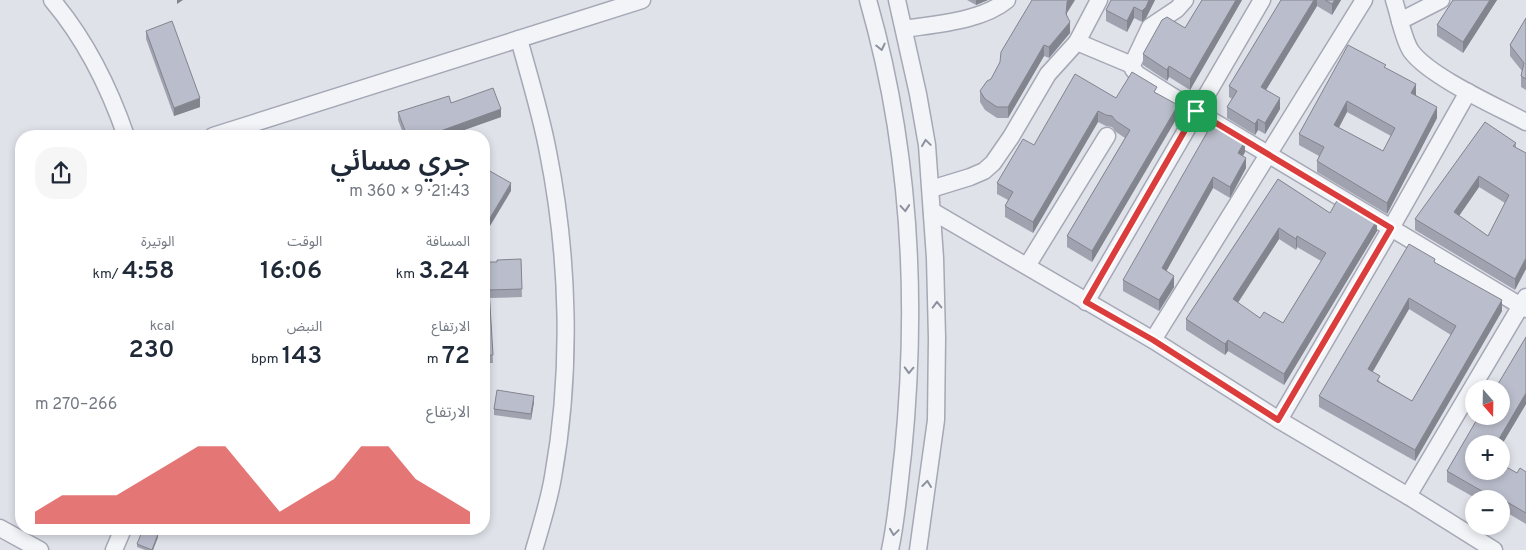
<!DOCTYPE html>
<html lang="ar">
<head>
<meta charset="utf-8">
<style>
  :root { --surface:#fff; --page:#f6f6f7; --text:#1f2937; --muted:#747a83; --accent:#da3d3b }
  body { margin:0; font-family:Overpass,"Noto Sans Arabic",sans-serif; background:var(--page); color:var(--text); direction:rtl; height:100vh; display:flex; flex-direction:column; font-size:19px; white-space:nowrap }
  * { box-sizing:border-box; margin:0 }
  p { font-size:16px; color:var(--muted) }
  .icon { flex:none; width:28px; height:28px; fill:none; stroke:currentColor; stroke-width:2; stroke-linecap:round; stroke-linejoin:round }
  .map { position:relative; flex:1; overflow:hidden; direction:ltr }
  .side { position:absolute; left:15px; top:130px; width:475px; height:405px; display:flex; flex-direction:column; background:var(--surface); border-radius:20px; box-shadow:0 2px 8px #0003; direction:rtl }
  .side>* { flex:none }
  .needle { width:32px; rotate:160deg }
  .controls { position:absolute; left:1465px; top:380px; display:grid; gap:10px }
  .controls a { display:grid; place-items:center; width:45px; height:45px; border-radius:50%; background:var(--surface); box-shadow:0 2px 8px #0003; font-size:25px }
  .pin { position:absolute; display:grid; place-items:center; width:42px; height:42px; color:#fff; margin:-21px; border-radius:10px; box-shadow:0 2px 8px #0006 }
  .round { display:grid; place-items:center; flex:none; width:52px; height:52px; border-radius:20px; background:var(--page) }
  .summary { display:flex; align-items:center; justify-content:space-between; height:85px; padding:0 20px }
  h1 { font-size:28px; font-weight:600; line-height:38px }
  .figures { display:grid; grid-template-columns:repeat(3,1fr); gap:8px; height:85px; padding:5px 20px }
  .figures div { display:grid; align-content:center }
  .figures b { font-size:25px; font-weight:600 }
  .figures small { font-size:14px; font-weight:400 }
  .figures p { font-size:14px }
  .chart { height:140px; padding:10px 20px }
  .chart p { display:flex; justify-content:space-between }
  .chart svg { width:100%; height:90px; margin-top:5px; fill:var(--accent); opacity:.7 }
  .map>svg:first-child { display:block }
  .lines { fill:none; stroke-linecap:round; stroke-linejoin:round }
  .minor-casing { stroke:#a5a8b5; stroke-width:19 }
  .minor { stroke:#f3f4f8; stroke-width:16 }
  .wall { fill:#a0a3af; fill-rule:evenodd }
  .shaded-wall { fill:#82848e }
  .building { fill:#babdcb; stroke:#82848e; fill-rule:evenodd }
  .oneway { stroke:#8d909e }
  .route-casing { stroke:#fff; stroke-width:10 }
  .route { stroke:#da3d3b; stroke-width:6 }
</style>
</head>
<body>
<div class="map">
<svg width="1526" height="550" viewBox="0 0 1526 550">
  <rect width="100%" height="100%" fill="#e0e2ea"/>
  <g class="lines">
    <defs>
      <g id="minor">
        <path d="M 52,0 C 86,40 109,87 126,136"/>
        <path d="M 868,0 C 910,146 918,302 903,453 C 899,485 897,518 890,550"/>
        <polyline points="897,0 918,94 927,145 935,258 937,338 936,420 918,550"/>
        <polyline points="1185,0 1177,9 1150,27 1132,65 1133,69 1137,74 1196,111 1526,309"/>
        <path d="M 1394,0 C 1399,15 1403,39 1411,51 C 1430,77 1496,106 1526,122"/>
        <polyline points="1400,21 1441,0"/>
        <path d="M 904,29 C 936,24 982,21 1007,0"/>
        <path d="M 519,39 C 529,76 541,114 548,152 C 569,257 572,372 553,477 C 549,501 541,526 534,550"/>
        <polyline points="1077,42 1132,65"/>
        <polyline points="213,136 642,0"/>
        <polyline points="931,189 970,177 984,171 993,163 1011,137 1048,74 1077,42 1099,0"/>
        <polyline points="932,211 1153,340 1279,420 1408,496 1494,550"/>
        <polyline points="1027,266 1107,136"/>
        <polyline points="1086,302 1262,0"/>
        <polyline points="1153,340 1364,0"/>
        <polyline points="1279,420 1391,228 1468,92"/>
        <polyline points="1408,496 1526,297"/>
        <polyline points="0,528 40,550"/>
        <polyline points="114,550 123,529"/>
      </g>
    </defs>
    <!-- minor casing -->
    <use href="#minor" class="minor-casing"/>
    <!-- minor -->
    <use href="#minor" class="minor"/>
  </g>
  <!-- wall -->
  <g class="wall">
    <polygon points="967,0 988,0 976,5"/>
    <polygon points="1155,0 1146,18 1142,22 1134,18 1127,32 1106,21 1106,10"/>
    <polygon points="1202,0 1242,0 1190,90 1169,77 1167,81 1143,65 1143,54 1185,28"/>
    <polygon points="1281,0 1341,0 1332,15 1317,6 1266,90 1280,109 1265,134 1258,130 1255,135 1227,118 1227,107 1232,99 1229,97 1229,86"/>
    <polygon points="1453,0 1497,0 1463,53 1437,36 1437,25"/>
    <polygon points="1067,13 1067,16 1070,33 1049,58 1044,56 1008,118 997,118 985,110 980,102 980,91 991,79"/>
    <polygon points="1526,18 1526,90 1521,87 1521,76 1522,71 1510,56 1510,45"/>
    <polygon points="146,31 200,107 174,116 146,39"/>
    <path d="M 1386,68 L 1416,95 L 1437,118 L 1387,214 L 1317,172 L 1317,161 L 1319,156 L 1299,145 L 1299,134 ZM 1347,112 L 1391,136 L 1383,151 L 1339,128 Z"/>
    <polygon points="1157,93 1178,116 1092,262 1067,247 1067,236 1125,138 1116,132 1112,127 1106,126 1098,122 1033,233 1005,217 1005,206 1008,200 997,194 997,183 1034,145 1116,98"/>
    <polygon points="451,103 501,117 447,136 404,136 398,120 398,112"/>
    <polygon points="1245,141 1245,152 1243,156 1246,168 1230,198 1213,188 1166,271 1174,287 1159,311 1123,291 1123,280"/>
    <path d="M 1516,143 L 1515,290 L 1415,230 L 1415,219 ZM 1479,187 L 1505,203 L 1488,236 L 1459,216 Z"/>
    <path d="M 1278,179 L 1330,213 L 1377,231 L 1284,385 L 1228,351 L 1225,355 L 1186,330 L 1186,319 ZM 1279,239 L 1296,250 L 1297,247 L 1321,261 L 1283,323 L 1260,318 L 1238,303 Z"/>
    <polygon points="521,259 522,297 490,298 493,363 484,363 484,262 497,262"/>
    <path d="M 1435,263 L 1502,311 L 1415,461 L 1319,407 L 1319,396 ZM 1409,309 L 1451,335 L 1412,401 L 1380,382 L 1372,371 Z"/>
    <polygon points="1526,337 1526,404 1501,446 1474,471 1517,473 1526,472 1526,524 1501,509 1501,499 1477,499 1447,482 1447,471"/>
    <polygon points="534,402 531,420 494,415 494,409"/>
    <polygon points="158,537 153,550 145,550 137,547 137,544"/>
  </g>
  <!-- shaded-wall -->
  <g class="shaded-wall">
    <polygon points="177,0 183,0 177,4"/>
    <polygon points="976,0 988,0 976,5"/>
    <polygon points="1068,0 1075,0 1067,13 1066,25 1066,14 1067,2"/>
    <polygon points="1149,0 1155,0 1146,18 1142,22 1142,11"/>
    <polygon points="1236,0 1242,0 1190,90 1190,79"/>
    <polygon points="1314,0 1317,0 1317,6 1261,98 1261,87"/>
    <polygon points="1335,0 1341,0 1332,15 1332,4"/>
    <polygon points="1490,0 1497,0 1463,53 1463,42"/>
    <polygon points="1134,7 1134,18 1127,32 1127,21"/>
    <polygon points="1070,22 1070,33 1049,58 1049,47"/>
    <polygon points="1044,45 1044,56 1008,118 1008,107"/>
    <polygon points="1169,66 1169,77 1167,81 1167,70"/>
    <polygon points="1416,84 1416,95 1411,104 1411,93"/>
    <polygon points="200,98 200,107 174,116 174,108"/>
    <polygon points="1280,98 1280,109 1265,134 1265,123"/>
    <polygon points="1347,101 1347,112 1334,136 1334,125"/>
    <polygon points="1178,105 1178,116 1092,262 1092,251"/>
    <polygon points="1437,107 1437,118 1387,214 1387,203"/>
    <polygon points="501,109 501,117 447,136 419,136"/>
    <polygon points="1098,111 1098,122 1033,233 1033,222"/>
    <polygon points="1258,119 1258,130 1255,135 1255,124"/>
    <polygon points="1245,141 1245,152 1238,164 1238,153"/>
    <polygon points="1246,158 1246,168 1230,198 1230,187"/>
    <polygon points="1479,176 1479,187 1454,223 1454,212"/>
    <polygon points="1213,177 1213,188 1162,279 1162,268"/>
    <polygon points="511,183 511,191 484,236 484,228"/>
    <polygon points="1377,220 1377,231 1284,385 1284,374"/>
    <polygon points="1279,228 1279,239 1233,310 1233,299"/>
    <polygon points="1297,236 1297,247 1296,250 1296,239"/>
    <polygon points="1526,258 1526,269 1515,290 1515,279"/>
    <polygon points="1174,276 1174,287 1159,311 1159,300"/>
    <polygon points="1409,298 1409,309 1368,380 1368,369"/>
    <polygon points="1502,300 1502,311 1415,461 1415,450"/>
    <polygon points="1228,340 1228,351 1225,355 1225,344"/>
    <polygon points="1526,393 1526,404 1501,446 1501,444 1496,444"/>
    <polygon points="534,396 534,402 531,420 531,414"/>
    <polygon points="1488,491 1488,499 1487,499 1487,494"/>
    <polygon points="158,534 158,537 153,550 152,550"/>
  </g>
  <!-- building -->
  <g class="building">
    <polygon points="1032,0 1068,0 1067,2 1066,14 1070,22 1049,47 1044,45 1008,107 997,107 985,99 980,91 987,81 991,79 1000,62 1001,52"/>
    <polygon points="1111,0 1149,0 1146,7 1142,11 1134,7 1127,21 1106,10"/>
    <polygon points="1202,0 1236,0 1190,79 1169,66 1167,70 1143,54 1162,20 1167,17 1185,28"/>
    <polygon points="1281,0 1314,0 1261,87 1280,98 1265,123 1258,119 1255,124 1227,107 1237,91 1229,86"/>
    <polygon points="1325,0 1335,0 1332,4"/>
    <polygon points="1453,0 1490,0 1463,42 1437,25"/>
    <polygon points="1526,18 1526,79 1521,76 1524,63 1510,45"/>
    <polygon points="172,21 200,98 174,108 146,31"/>
    <path d="M 1348,45 L 1386,65 L 1384,67 L 1416,84 L 1411,93 L 1437,107 L 1387,203 L 1317,161 L 1324,147 L 1299,134 ZM 1347,101 L 1395,128 L 1383,151 L 1334,125 Z"/>
    <polygon points="1132,72 1157,87 1154,92 1178,105 1092,251 1067,236 1130,130 1116,121 1112,116 1106,115 1098,111 1033,222 1005,206 1013,192 997,183 1023,139 1034,145 1075,74 1116,98"/>
    <polygon points="493,88 501,109 435,133 437,131 419,136 407,136 398,112 449,96 451,103"/>
    <polygon points="1213,122 1245,141 1238,153 1246,158 1230,187 1213,177 1162,268 1174,276 1159,300 1123,280"/>
    <path d="M 1485,122 L 1516,143 L 1513,146 L 1526,153 L 1526,258 L 1515,279 L 1415,219 ZM 1479,176 L 1509,195 L 1488,236 L 1454,212 Z"/>
    <polygon points="488,170 511,183 484,228 484,176"/>
    <path d="M 1278,179 L 1330,213 L 1339,197 L 1377,220 L 1284,374 L 1228,340 L 1225,344 L 1186,319 ZM 1279,228 L 1296,239 L 1297,236 L 1326,253 L 1283,323 L 1264,312 L 1260,318 L 1233,299 Z"/>
    <path d="M 1409,244 L 1435,259 L 1434,262 L 1502,300 L 1415,450 L 1319,396 ZM 1409,298 L 1456,326 L 1412,401 L 1377,381 L 1380,376 L 1368,369 Z"/>
    <polygon points="521,259 522,289 489,290 493,355 484,356 484,262 497,262 497,260"/>
    <polygon points="1526,337 1526,393 1496,444 1474,444 1474,471 1501,471 1501,464 1517,473 1520,468 1526,472 1526,513 1488,491 1487,494 1447,471 1479,416 1501,416 1501,389 1495,389"/>
    <polygon points="497,390 534,396 531,414 494,409"/>
    <polygon points="143,529 146,529 158,534 152,550 137,544"/>
  </g>
  <!-- one-way arrows -->
  <defs><path id="oneway-chevron" d="M-2-3.5L2.5 0L-2 3.5" fill="none" stroke-width="1.6" stroke-linecap="round" stroke-linejoin="round" transform="scale(1.25)"/></defs>
  <g class="oneway">
    <use href="#oneway-chevron" transform="translate(881 47) rotate(77)"/>
    <use href="#oneway-chevron" transform="translate(926 143) rotate(-98)"/>
    <use href="#oneway-chevron" transform="translate(905 208) rotate(85)"/>
    <use href="#oneway-chevron" transform="translate(937 305) rotate(-91)"/>
    <use href="#oneway-chevron" transform="translate(909 370) rotate(92)"/>
    <use href="#oneway-chevron" transform="translate(927 484) rotate(-83)"/>
    <use href="#oneway-chevron" transform="translate(894 532) rotate(98)"/>
  </g>
  <g class="lines">
    <defs>
      <polygon id="route" points="1196,111 1391,228 1278,420 1153,340 1086,302"/>
    </defs>
    <!-- route casing -->
    <use href="#route" class="route-casing"/>
    <!-- route -->
    <use href="#route" class="route"/>
  </g>
</svg>
<div class="controls">
<a><svg class="needle" viewBox="-14 -14 28 28"><path d="M0-13l5 13h-10z" fill="#e53935"/><path d="M0 13l5-13h-10z" fill="#747a83"/></svg></a>
<a>+</a>
<a>−</a>
</div>
<div class="pin" style="left:1196px;top:111px;background:#1e9e55"><svg class="icon" aria-label="arrive" viewBox="0 0 24 24"><path d="M6 21V4h12l-3 4 3 4H6"/></svg></div>
<section class="side">
<div class="summary"><div><h1>جري مسائي</h1><p>21:43 · 9 × 360 m</p></div><a class="round"><svg class="icon" aria-label="share" viewBox="0 0 24 24"><path d="M12 15V3M7 8l5-5 5 5M5 13v7h14v-7"/></svg></a></div>
<div class="figures">
<div><p>المسافة</p><b>3.24<small> km</small></b></div>
<div><p>الوقت</p><b>16:06</b></div>
<div><p>الوتيرة</p><b>4:58<small> /km</small></b></div>
</div>
<div class="figures">
<div><p>الارتفاع</p><b>72<small> m</small></b></div>
<div><p>النبض</p><b>143<small> bpm</small></b></div>
<div><p>kcal</p><b>230</b></div>
</div>
<div class="chart"><p><span>الارتفاع</span>266–270 m</p>
<svg viewBox="0 0 160 44" preserveAspectRatio="none"><path d="M0 44V38L10 30L20 30L30 30L40 22L50 14L60 6L70 6L80 22L90 38L100 30L110 22L120 6L130 6L140 22L150 30L160 38V44z"/></svg>
</div>
</section>
</div>
</body>
</html>
